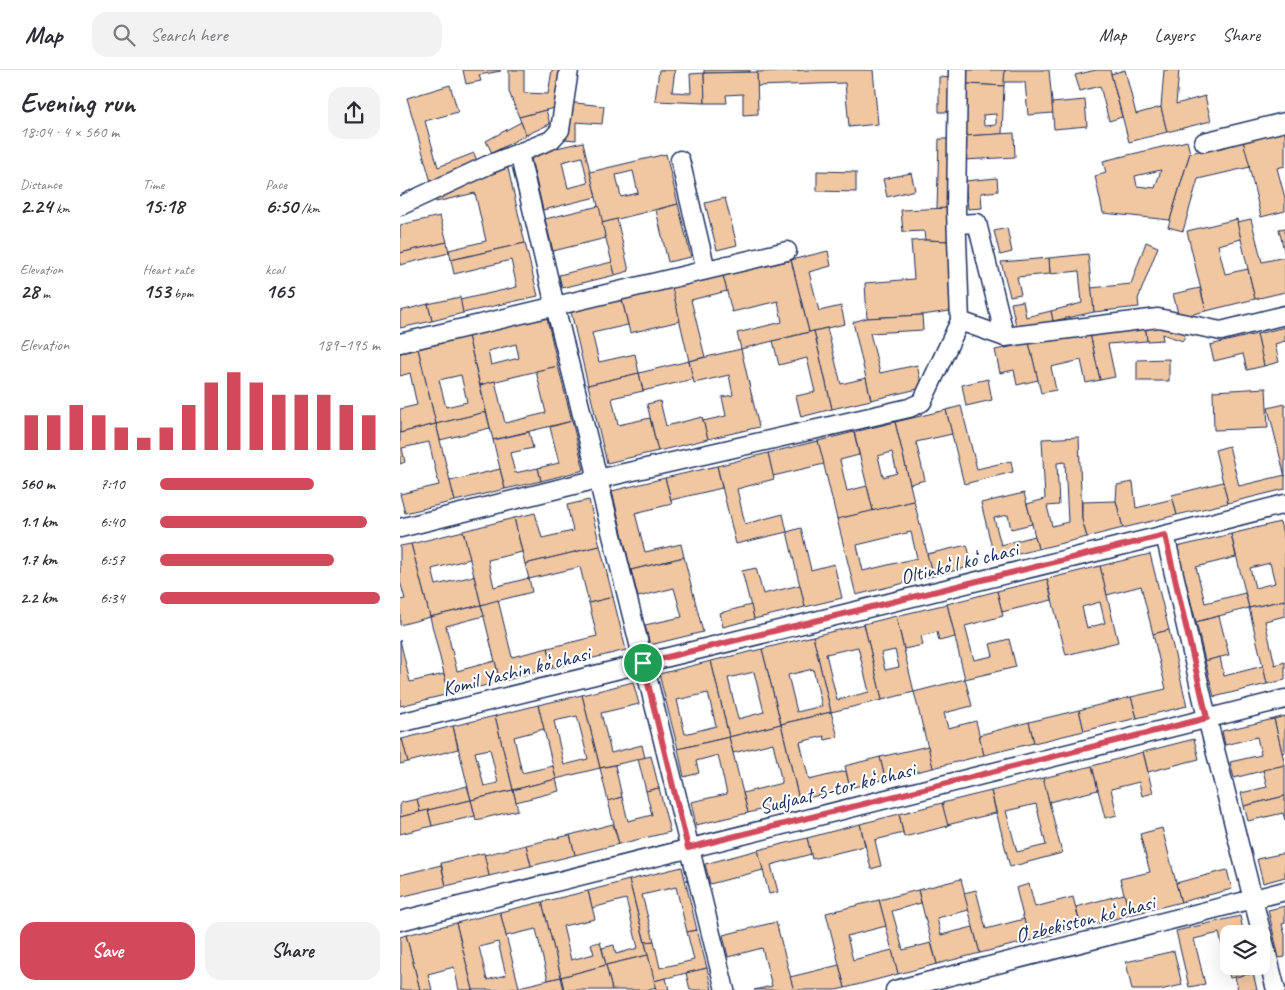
<!DOCTYPE html>
<html lang="en">
<head>
<meta charset="utf-8">
<style>
  :root { --surface:#fff; --page:#f2f2f3; --text:#2b2b33; --muted:#7c7c81; --line:#e1e1e2; --accent:#d1495b }
  body { margin:0; font-family:Caveat,sans-serif; background:var(--page); color:var(--text); height:100vh; display:flex; flex-direction:column; font-size:19px; white-space:nowrap }
  * { box-sizing:border-box; margin:0 }
  p { font-size:16px; color:var(--muted) }
  .icon { flex:none; width:28px; height:28px; fill:none; stroke:currentColor; stroke-width:2; stroke-linecap:round; stroke-linejoin:round }
  .map { position:relative; flex:1; overflow:hidden }
  .panel { display:flex; flex-direction:column; background:var(--surface); width:400px }
  .panel>* { flex:none }
  .fabs { position:absolute; left:820px; top:855px; display:grid; gap:10px }
  .fabs a { display:grid; place-items:center; width:50px; height:50px; border-radius:10px; background:var(--surface); box-shadow:0 5px 20px #0002; font-size:25px }
  .pin { position:absolute; display:grid; place-items:center; width:42px; height:42px; color:#fff; margin:-21px; border:2px solid #fff; border-radius:50%; box-shadow:0 1px 5px #0007 }
  .round { display:grid; place-items:center; flex:none; width:52px; height:52px; border-radius:15px; background:var(--page) }
  .headline { display:flex; align-items:center; justify-content:space-between; height:85px; padding:0 20px }
  h1 { font-size:28px; font-weight:600; line-height:38px }
  .stats { display:grid; grid-template-columns:repeat(3,1fr); gap:8px; height:85px; padding:5px 20px }
  .stats div { display:grid; align-content:center }
  .stats b { font-size:21px; font-weight:600 }
  .stats small { font-size:14px; font-weight:400 }
  .stats p { font-size:14px }
  .chart { height:140px; padding:10px 20px }
  .chart p { display:flex; justify-content:space-between }
  .chart svg { width:100%; height:90px; margin-top:5px; stroke:var(--accent); stroke-width:6 }
  .primary-button { display:flex; gap:10px; margin-top:auto; padding:10px 20px }
  .primary-button a { flex:1; height:58px; border-radius:15px; background:var(--accent); color:#fff; font-size:20px; font-weight:600; line-height:58px; text-align:center }
  .primary-button a+a { background:var(--page); color:var(--text) }
  ul { padding:0 20px; list-style:none; font-size:16px }
  li { display:grid; grid-template-columns:80px 60px 1fr; align-items:center; height:38px }
  li i { height:12px; border-radius:6px; background:var(--accent) }
  header { display:flex; align-items:center; gap:30px; box-sizing:border-box; height:70px; padding:0 25px; background:var(--surface); border-bottom:1px solid var(--line) }
  header strong { font-size:24px }
  nav { display:flex; gap:28px; margin-inline-start:auto; font-size:18px }
  .search { width:350px; height:45px; background:var(--page); display:flex; align-items:center; gap:12px; box-sizing:border-box; padding:0 18px; border-radius:15px; color:var(--muted); font-size:19px }
  main { display:flex; flex:1; min-height:0 }
  .map>svg:first-child { display:block }
  .building { fill:#f1c7a1; stroke:#1b2f5e; fill-rule:evenodd }
  .lines { fill:none; stroke-linecap:round; stroke-linejoin:round }
  .minor-casing { stroke:#1b2f5e; stroke-width:21 }
  .minor { stroke:#fff; stroke-width:18 }
  .route-casing { stroke:#fff; stroke-width:10 }
  .route { stroke:#d1495b; stroke-width:6 }
  .labels { text-anchor:middle; dominant-baseline:central; stroke-width:4; stroke-linejoin:round; paint-order:stroke }
  .street-label { font-size:21px; fill:#1b2f5e; stroke:#fff }
</style>
</head>
<body>
<header>
<strong>Map</strong>
<div class="search"><svg class="icon" aria-label="search" viewBox="0 0 24 24"><circle cx="10" cy="10" r="6"/><path d="M15 15l6 6"/></svg>Search here</div>
<nav><a>Map</a><a>Layers</a><a>Share</a></nav>
</header>
<main>
<section class="panel">
<div class="headline"><div><h1>Evening run</h1><p>18:04 · 4 × 560 m</p></div><a class="round"><svg class="icon" aria-label="share" viewBox="0 0 24 24"><path d="M12 15V3M7 8l5-5 5 5M5 13v7h14v-7"/></svg></a></div>
<div class="stats">
<div><p>Distance</p><b>2.24<small> km</small></b></div>
<div><p>Time</p><b>15:18</b></div>
<div><p>Pace</p><b>6:50<small> /km</small></b></div>
</div>
<div class="stats">
<div><p>Elevation</p><b>28<small> m</small></b></div>
<div><p>Heart rate</p><b>153<small> bpm</small></b></div>
<div><p>kcal</p><b>165</b></div>
</div>
<div class="chart"><p><span>Elevation</span>189–195 m</p>
<svg viewBox="0 0 160 44" preserveAspectRatio="none"><path d="M5 44V27M15 44V27M25 44V22M35 44V27M45 44V33M55 44V38M65 44V33M75 44V22M85 44V11M95 44V6M105 44V11M115 44V17M125 44V17M135 44V17M145 44V22M155 44V27"/></svg>
</div>
<ul>
<li><b>560 m</b>7:10<i style="width:70%"></i></li>
<li><b>1.1 km</b>6:40<i style="width:94%"></i></li>
<li><b>1.7 km</b>6:57<i style="width:79%"></i></li>
<li><b>2.2 km</b>6:34<i style="width:100%"></i></li>
</ul>
<div class="primary-button"><a>Save</a><a>Share</a></div>
</section>
<div class="map">
<svg width="885" height="920" viewBox="0 0 885 920">
  <rect width="100%" height="100%" fill="#fff"/>
  <filter id="ink" filterUnits="userSpaceOnUse"><feTurbulence type="fractalNoise" baseFrequency=".02" numOctaves="2"/><feDisplacementMap in="SourceGraphic" scale="10" xChannelSelector="R" yChannelSelector="G"/><feConvolveMatrix kernelMatrix="1 2 1 2 8 2 1 2 1" color-interpolation-filters="sRGB"/></filter>
  <g filter="url(#ink)">
    <!-- building -->
    <g class="building">
      <polygon points="63,0 100,0 101,1 79,5 81,11 66,14"/>
      <polygon points="109,0 124,0 124,23 148,24 152,0 163,0 158,37 119,47 109,22"/>
      <polygon points="259,0 275,0 272,22 291,23 290,4 304,3 305,33 255,31"/>
      <polygon points="304,0 350,0 350,2 304,3"/>
      <polygon points="409,0 473,0 478,54 449,57 445,13 357,16 357,2"/>
      <polygon points="566,0 605,0 604,16 567,14"/>
      <polygon points="605,0 649,0 653,43 628,45 625,12 604,12"/>
      <polygon points="696,0 710,0 722,47 709,51 700,16 680,21 675,5"/>
      <polygon points="725,0 736,44 761,37 767,62 729,72 711,4"/>
      <polygon points="764,0 779,0 776,34 805,26 811,51 767,62 761,37"/>
      <polygon points="357,2 358,44 343,45 343,24 326,25 327,33 305,33 304,3"/>
      <polygon points="539,7 551,8 551,42 539,42"/>
      <path d="M 567,14 L 604,16 L 602,64 L 564,66 ZM 596,44 L 596,55 L 584,56 L 583,45 Z"/>
      <polygon points="50,15 58,42 25,51 38,97 74,83 78,94 31,112 7,28"/>
      <polygon points="685,30 687,56 654,59 652,33"/>
      <polygon points="167,32 204,36 202,54 176,52 176,70 164,69"/>
      <polygon points="146,40 150,54 126,65 119,47"/>
      <polygon points="121,52 126,65 92,83 86,71"/>
      <polygon points="885,61 885,96 877,98 885,128 885,141 861,147 843,71"/>
      <polygon points="614,63 615,87 565,90 564,66"/>
      <polygon points="539,69 550,69 548,138 537,139"/>
      <path d="M 787,71 L 790,83 L 770,150 L 703,143 L 695,106 L 706,103 L 703,91 ZM 761,100 L 755,118 L 737,116 L 735,106 Z"/>
      <polygon points="843,71 850,97 798,109 783,161 768,157 790,83"/>
      <path d="M 183,72 L 196,127 L 143,140 L 130,84 ZM 182,87 L 188,113 L 168,118 L 162,92 Z"/>
      <path d="M 266,84 L 278,134 L 202,153 L 190,102 ZM 233,101 L 238,123 L 221,127 L 216,105 Z"/>
      <polygon points="107,94 125,173 51,190 49,180 86,171 75,123 36,132 34,124"/>
      <polygon points="417,101 456,102 456,122 417,121"/>
      <polygon points="511,103 515,120 487,127 483,109"/>
      <polygon points="597,108 598,121 581,123 582,138 568,139 565,111"/>
      <polygon points="325,128 337,175 317,180 305,133"/>
      <polygon points="278,134 291,187 268,192 256,140"/>
      <polygon points="199,136 206,168 153,181 145,149"/>
      <polygon points="548,138 548,171 525,170 524,161 503,162 501,140"/>
      <polygon points="40,146 47,172 0,183 0,155"/>
      <polygon points="217,149 229,201 215,205 202,153"/>
      <polygon points="837,149 841,169 818,175 825,204 848,199 855,229 806,241 787,161"/>
      <polygon points="851,149 862,192 885,187 885,222 855,229 837,152"/>
      <polygon points="607,158 612,182 600,185 594,161"/>
      <polygon points="885,158 885,185 879,159"/>
      <polygon points="525,170 548,171 550,241 522,245 467,248 465,213 514,209 511,171"/>
      <polygon points="47,172 49,183 0,195 0,183"/>
      <polygon points="746,172 758,177 738,229 739,237 694,242 691,218 731,214"/>
      <polygon points="125,173 138,226 63,243 60,230 117,217 111,190 54,204 51,190"/>
      <polygon points="428,181 431,196 409,202 419,241 441,236 445,254 409,262 391,190"/>
      <polygon points="688,184 694,242 653,251 651,241 682,233 679,201 650,204 649,188"/>
      <polygon points="649,188 650,204 617,207 621,224 610,226 601,192"/>
      <polygon points="391,190 409,262 341,279 337,263 382,252 378,231 332,242 323,206"/>
      <polygon points="212,192 215,205 162,218 159,205"/>
      <polygon points="323,206 327,221 291,230 305,287 289,291 272,218"/>
      <polygon points="272,218 280,251 230,263 222,230"/>
      <polygon points="800,218 806,241 779,247 773,224"/>
      <polygon points="60,227 63,243 32,251 28,234"/>
      <polygon points="222,230 228,255 192,263 199,292 235,284 239,303 188,315 171,242"/>
      <polygon points="623,231 626,247 651,241 653,251 617,260 611,233"/>
      <polygon points="28,234 32,251 0,258 0,241"/>
      <polygon points="522,245 523,260 470,263 480,303 517,295 522,318 471,330 453,252 467,248"/>
      <path d="M 147,248 L 158,296 L 80,315 L 68,266 ZM 116,274 L 119,288 L 91,295 L 88,281 Z"/>
      <polygon points="745,254 786,262 783,271 762,264 763,270 747,271"/>
      <polygon points="745,254 747,271 708,274 715,307 700,310 689,259"/>
      <polygon points="885,257 885,271 875,274 879,292 864,296 857,264"/>
      <polygon points="427,258 441,314 466,308 471,330 432,339 414,261"/>
      <polygon points="689,259 700,310 686,313 681,290 651,297 656,320 641,323 629,273"/>
      <polygon points="414,261 432,339 401,347 396,326 415,322 407,288 379,295 373,271"/>
      <polygon points="857,264 864,296 847,300 843,284 814,291 810,275"/>
      <path d="M 68,266 L 86,342 L 36,354 L 18,279 ZM 61,305 L 67,332 L 46,337 L 39,310 Z"/>
      <polygon points="629,273 638,310 617,315 614,300 600,303 595,280"/>
      <polygon points="18,279 36,354 0,363 0,339 17,335 10,303 0,306 0,283"/>
      <polygon points="341,279 359,357 308,369 303,351 326,346 322,327 333,325 329,305 294,313 289,291"/>
      <polygon points="769,289 769,311 737,311 737,290"/>
      <polygon points="289,291 293,309 243,321 239,303"/>
      <polygon points="158,296 172,351 93,370 80,315 95,311 105,353 146,343 136,301"/>
      <polygon points="239,303 243,321 212,328 218,355 250,348 258,381 207,393 188,315"/>
      <polygon points="588,309 592,330 566,336 562,315"/>
      <polygon points="866,318 868,358 814,360 813,321"/>
      <polygon points="260,331 266,356 302,347 308,369 258,381 247,334"/>
      <polygon points="885,334 885,407 868,338"/>
      <polygon points="561,336 577,399 611,391 613,402 564,414 546,340"/>
      <polygon points="546,340 552,364 516,372 525,410 510,414 495,352"/>
      <polygon points="86,342 90,358 40,370 36,354"/>
      <polygon points="172,351 184,400 141,411 138,398 159,393 150,357"/>
      <path d="M 495,352 L 514,431 L 473,441 L 454,362 ZM 492,382 L 497,403 L 483,407 L 478,386 Z"/>
      <polygon points="36,354 55,431 5,443 0,424 39,415 29,372 2,378 5,392 0,394 0,363"/>
      <polygon points="129,362 133,378 110,383 115,403 138,398 141,411 105,419 93,370"/>
      <polygon points="454,362 459,385 440,390 447,421 467,416 473,441 437,449 418,371"/>
      <path d="M 679,367 L 682,449 L 687,467 L 638,479 L 627,434 L 645,429 L 642,369 ZM 665,392 L 668,452 L 652,456 L 647,436 L 659,435 L 657,393 Z"/>
      <polygon points="418,371 424,394 373,406 368,383"/>
      <polygon points="829,376 839,416 885,405 885,419 828,433 815,380"/>
      <polygon points="368,383 374,409 337,419 345,454 383,444 387,462 336,474 317,396"/>
      <polygon points="317,396 322,418 271,430 265,408"/>
      <polygon points="100,399 105,419 55,431 50,411"/>
      <polygon points="265,408 272,434 235,443 245,482 281,474 284,487 231,500 212,421"/>
      <polygon points="733,412 736,438 773,429 777,445 723,458 716,431 717,415"/>
      <polygon points="823,412 828,433 777,445 772,425"/>
      <polygon points="624,423 632,454 611,459 608,445 594,448 601,475 635,466 638,479 595,490 581,433"/>
      <polygon points="189,430 200,476 125,494 114,448 135,443 142,468 173,461 167,435"/>
      <path d="M 514,431 L 533,506 L 456,525 L 437,449 ZM 511,462 L 517,488 L 463,501 L 457,475 Z"/>
      <polygon points="716,431 723,458 687,467 682,449 682,432"/>
      <polygon points="114,448 122,482 88,490 94,517 129,508 132,522 81,535 63,461"/>
      <path d="M 880,452 L 885,472 L 885,530 L 849,538 L 831,464 ZM 870,493 L 875,513 L 855,518 L 850,498 Z"/>
      <polygon points="401,458 411,500 434,494 442,528 405,537 387,462"/>
      <polygon points="63,461 70,489 32,499 36,515 74,506 81,535 30,547 11,474"/>
      <polygon points="831,464 836,487 796,497 805,533 845,523 849,538 796,552 777,477"/>
      <polygon points="11,474 30,547 0,555 0,530 5,529 0,511 0,476"/>
      <polygon points="567,475 573,496 533,506 527,484"/>
      <polygon points="200,476 213,527 189,533 180,497 129,509 125,494"/>
      <polygon points="750,484 769,560 753,564 741,516 707,525 700,496"/>
      <polygon points="284,487 303,562 250,575 245,555 282,547 274,518 238,527 231,500"/>
      <path d="M 700,496 L 718,572 L 666,585 L 647,509 ZM 700,532 L 705,553 L 687,558 L 682,537 Z"/>
      <polygon points="356,498 363,524 400,515 405,537 354,549 342,501"/>
      <polygon points="647,509 652,530 602,542 597,521"/>
      <polygon points="597,521 603,546 565,556 574,590 593,586 590,574 609,569 616,597 565,609 547,534"/>
      <polygon points="213,527 226,580 153,598 148,578 197,566 189,533"/>
      <polygon points="98,530 112,587 148,578 153,598 100,612 81,535"/>
      <polygon points="885,530 885,546 865,551 875,595 885,592 885,610 867,614 849,538"/>
      <polygon points="547,534 555,567 539,571 537,562 521,566 523,575 504,579 496,546"/>
      <polygon points="81,535 84,546 46,556 57,601 95,591 100,612 49,624 30,547"/>
      <polygon points="351,535 354,549 323,557 320,543"/>
      <path d="M 496,546 L 514,622 L 482,630 L 464,554 ZM 495,580 L 499,597 L 485,600 L 481,583 Z"/>
      <polygon points="819,546 829,585 805,591 796,552"/>
      <path d="M 464,554 L 482,630 L 431,642 L 413,566 ZM 458,577 L 469,622 L 437,630 L 426,584 Z"/>
      <polygon points="769,560 787,636 737,648 731,627 766,619 753,564"/>
      <path d="M 413,566 L 431,642 L 381,654 L 362,579 ZM 413,599 L 422,636 L 397,642 L 388,605 Z"/>
      <polygon points="0,570 10,612 44,604 49,624 0,636"/>
      <path d="M 362,579 L 381,654 L 329,667 L 311,591 ZM 354,602 L 364,642 L 338,649 L 328,608 Z"/>
      <polygon points="820,587 824,606 863,596 867,614 814,627 805,591"/>
      <path d="M 311,591 L 329,667 L 278,679 L 259,604 ZM 308,623 L 316,656 L 285,664 L 277,630 Z"/>
      <polygon points="565,609 572,636 544,643 548,658 576,651 584,685 533,698 514,622"/>
      <polygon points="233,612 239,634 201,643 211,683 242,675 245,688 200,698 182,625"/>
      <path d="M 182,625 L 200,698 L 156,709 L 138,635 ZM 177,646 L 188,689 L 164,695 L 154,651 Z"/>
      <polygon points="731,627 737,648 684,661 679,640"/>
      <polygon points="138,635 144,659 114,667 122,703 153,696 156,709 113,720 95,646"/>
      <polygon points="679,640 684,661 634,673 629,652"/>
      <polygon points="431,642 438,667 425,670 424,666 400,672 409,710 446,701 450,718 399,730 381,654"/>
      <path d="M 95,646 L 113,720 L 71,730 L 53,656 ZM 90,679 L 98,713 L 84,716 L 75,682 Z"/>
      <polygon points="885,646 885,682 882,683 874,649"/>
      <polygon points="874,649 885,695 834,708 830,692 861,685 857,667 825,675 822,661"/>
      <polygon points="629,652 634,673 584,685 579,665"/>
      <polygon points="381,654 399,730 348,743 343,723 382,713 373,673 333,683 329,667"/>
      <polygon points="53,656 58,679 8,692 2,669"/>
      <polygon points="329,667 348,743 296,755 291,732 327,724 318,685 296,691 299,703 284,707 278,679"/>
      <polygon points="0,669 2,669 8,692 0,694"/>
      <polygon points="794,669 799,689 748,702 743,682"/>
      <polygon points="528,676 533,698 485,709 480,687"/>
      <polygon points="743,682 753,723 742,726 739,712 711,719 717,745 705,748 692,696"/>
      <polygon points="251,686 259,718 246,721 238,689"/>
      <polygon points="480,687 485,709 450,718 445,696"/>
      <polygon points="215,695 222,727 208,731 200,698"/>
      <polygon points="885,695 885,726 844,736 841,723 867,717 863,700"/>
      <polygon points="692,696 698,720 649,732 643,708"/>
      <path d="M 643,708 L 662,783 L 610,797 L 591,721 ZM 636,734 L 646,775 L 617,782 L 606,741 Z"/>
      <polygon points="156,709 159,721 116,732 113,720"/>
      <polygon points="67,716 71,730 20,742 17,729"/>
      <polygon points="259,718 270,762 219,774 208,731 222,727 228,751 252,745 246,721"/>
      <polygon points="113,720 118,740 76,750 71,730"/>
      <polygon points="591,721 596,743 547,755 542,733"/>
      <polygon points="885,726 885,750 883,743 848,751 844,736"/>
      <polygon points="17,729 20,742 0,747 0,733"/>
      <polygon points="71,730 75,746 32,756 28,740"/>
      <polygon points="542,733 548,756 504,767 499,744"/>
      <polygon points="28,740 32,756 0,764 0,747"/>
      <polygon points="499,744 503,763 475,770 481,796 471,799 460,754"/>
      <polygon points="213,754 219,774 175,785 170,765"/>
      <polygon points="460,754 465,776 412,789 407,768"/>
      <polygon points="762,758 781,832 730,845 720,809 750,802 740,764"/>
      <polygon points="170,765 175,785 131,796 126,775"/>
      <polygon points="407,768 411,784 371,795 378,822 369,824 358,780"/>
      <polygon points="126,775 131,796 89,806 84,785"/>
      <polygon points="358,780 363,800 310,814 305,794"/>
      <polygon points="84,783 89,806 46,816 41,793"/>
      <polygon points="885,783 885,807 863,813 857,789"/>
      <polygon points="41,795 46,816 0,827 0,805"/>
      <polygon points="282,797 297,860 287,862 276,817 242,825 254,871 245,872 229,810"/>
      <polygon points="827,800 832,819 781,832 776,813"/>
      <polygon points="561,809 569,840 537,848 541,865 573,857 580,883 537,894 518,820"/>
      <polygon points="229,810 248,885 206,895 202,878 214,875 216,884 238,878 226,829 192,838 188,821"/>
      <polygon points="629,814 635,837 673,827 681,858 629,871 616,818"/>
      <polygon points="518,820 521,833 492,841 503,880 531,873 537,894 498,904 479,830"/>
      <polygon points="576,820 586,859 624,849 629,871 580,883 564,823"/>
      <polygon points="188,821 195,849 163,856 171,890 194,884 191,874 200,872 206,895 161,907 142,832"/>
      <polygon points="724,824 730,845 681,858 676,837"/>
      <polygon points="479,830 486,856 447,866 453,890 492,880 498,904 445,918 426,843"/>
      <polygon points="142,832 161,907 148,910 136,859 106,866 100,842"/>
      <polygon points="885,836 885,853 882,854 885,865 885,887 879,888 868,840"/>
      <path d="M 100,842 L 119,917 L 107,920 L 73,920 L 56,853 ZM 98,872 L 106,905 L 87,910 L 79,877 Z"/>
      <polygon points="840,846 844,864 829,864 829,896 851,896 853,903 830,908 819,863 794,869 805,914 789,917 776,861"/>
      <polygon points="376,852 394,920 354,920 372,916 362,878 328,887 323,865"/>
      <polygon points="56,853 73,920 59,920 54,897 28,904 32,920 20,920 6,865"/>
      <polygon points="297,860 307,898 254,911 245,872 254,871 260,898 294,890 287,862"/>
      <polygon points="6,865 20,920 0,920 0,867"/>
      <polygon points="774,881 782,915 760,920 732,920 726,892"/>
      <polygon points="248,885 256,917 246,920 212,920 206,895"/>
      <polygon points="206,895 212,920 164,920 161,907"/>
      <polygon points="439,895 445,918 436,920 394,920 390,907"/>
      <polygon points="307,898 312,920 290,920 286,903"/>
      <polygon points="853,903 857,920 838,920 835,907"/>
      <polygon points="161,907 164,920 120,920 119,917"/>
      <polygon points="266,908 269,920 256,920 254,911"/>
    </g>
    <g class="lines">
      <defs>
        <g id="minor">
          <polyline points="558,0 556,141 560,251 605,267 758,248 821,261 885,245"/>
          <polyline points="804,72 885,52"/>
          <polyline points="119,83 155,236 325,920"/>
          <polyline points="280,90 306,200"/>
          <polyline points="0,136 88,95 151,70 160,60 169,0"/>
          <polyline points="557,154 577,153 605,267"/>
          <polyline points="0,273 387,181"/>
          <polyline points="0,458 198,409 509,338 522,332 560,251"/>
          <polyline points="765,465 807,648 876,920"/>
          <polyline points="0,653 765,465 885,434"/>
          <polyline points="0,851 885,629"/>
          <polyline points="495,920 885,821"/>
        </g>
      </defs>
      <!-- minor casing -->
      <use href="#minor" class="minor-casing"/>
      <!-- minor -->
      <use href="#minor" class="minor"/>
    </g>
  </g>
  <g class="lines" filter="url(#ink)">
    <defs>
      <polygon id="route" points="765,465 807,648 288,778 243,593"/>
    </defs>
    <!-- route casing -->
    <use href="#route" class="route-casing"/>
    <!-- route -->
    <use href="#route" class="route"/>
  </g>
  <g class="labels">
    <!-- street labels -->
    <g class="street-label">
      <text transform="translate(559 493) rotate(-14)">Oltinkoʻl koʻchasi</text>
      <text transform="translate(116 601) rotate(-14)">Komil Yashin koʻchasi</text>
      <text transform="translate(437 718) rotate(-14)">Sudjaat 5-tor koʻchasi</text>
      <text transform="translate(685 849) rotate(-14)">Oʻzbekiston koʻchasi</text>
    </g>
  </g>
</svg>
<div class="fabs">
<a><svg class="icon" aria-label="layers" viewBox="0 0 24 24"><path d="M12 4l9 5-9 5-9-5zM3 14l9 5 9-5"/></svg></a>
</div>
<div class="pin" style="left:243px;top:593px;background:#1e9e55"><svg class="icon" aria-label="arrive" viewBox="0 0 24 24"><path d="M6 21V4h12l-3 4 3 4H6"/></svg></div>
</div>
</main>
</body>
</html>
